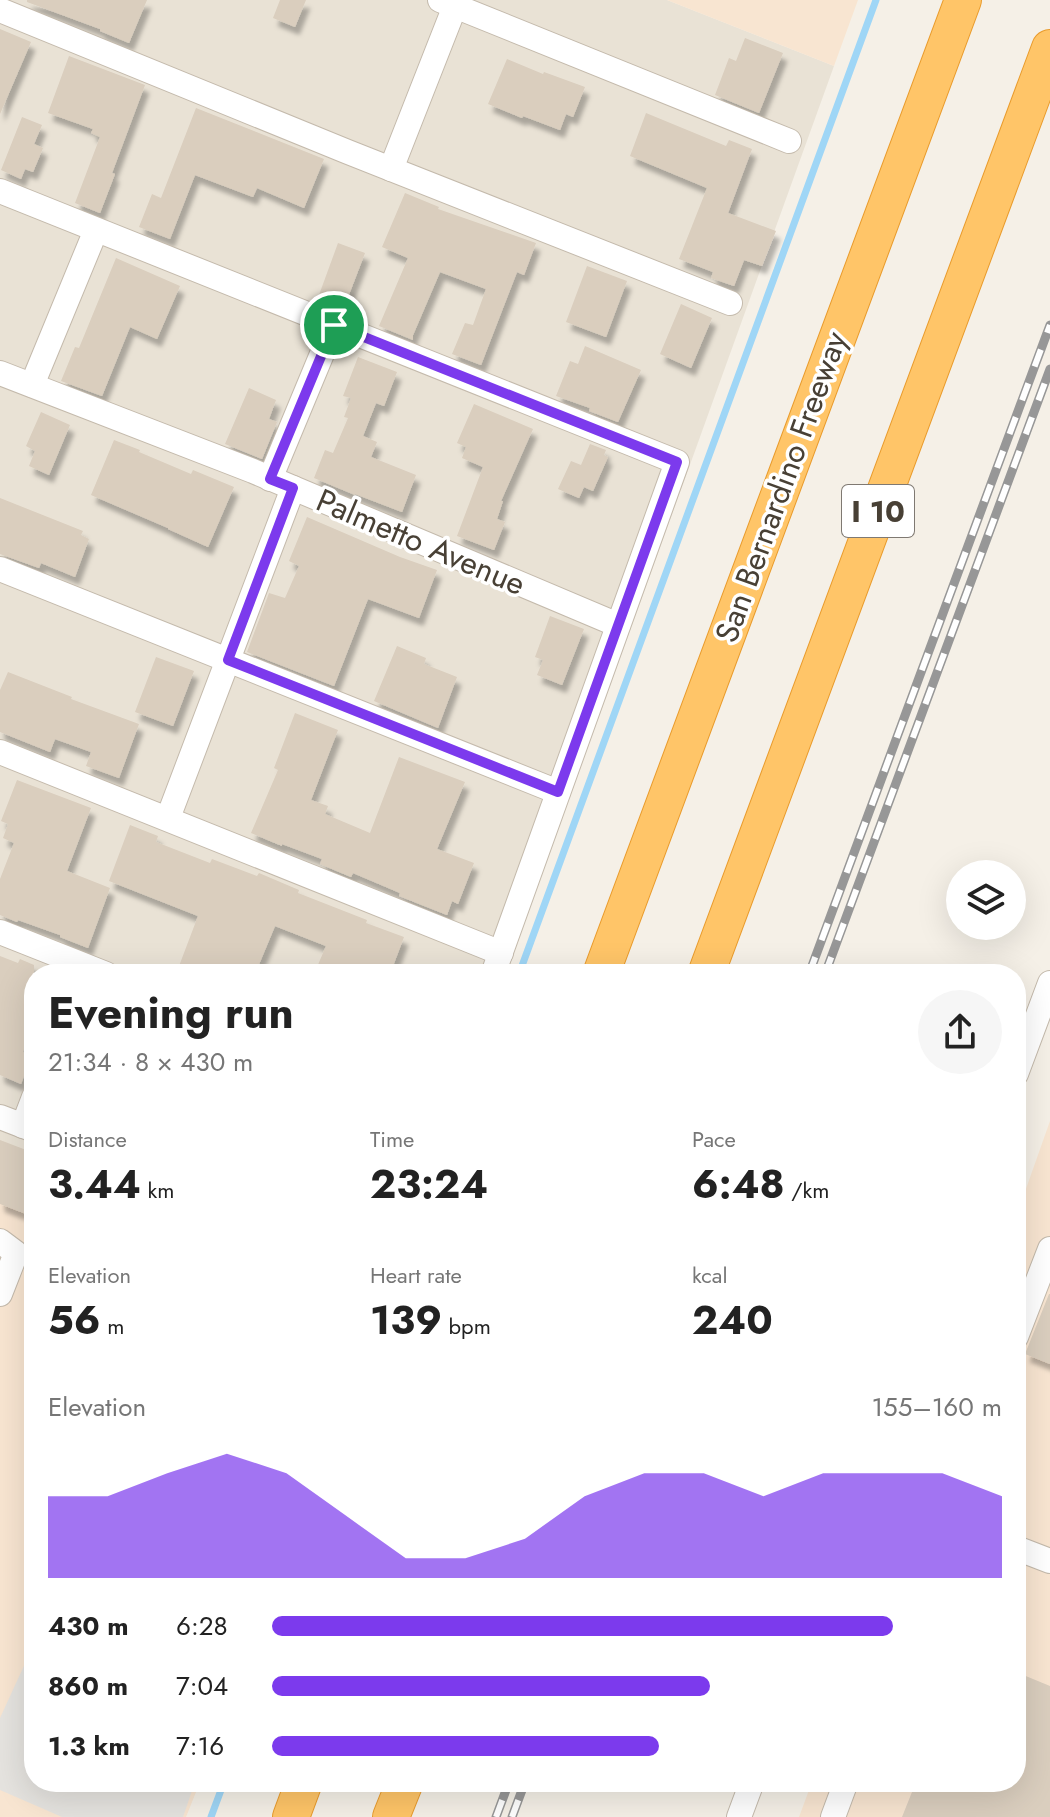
<!DOCTYPE html>
<html lang="en">
<head>
<meta charset="utf-8">
<style>
  :root { --surface:#fff; --page:#f6f6f6; --text:#222; --muted:#767676; --accent:#7c3aed }
  body { margin:0; font-family:Jost,sans-serif; background:var(--page); color:var(--text); height:100vh; display:flex; flex-direction:column; font-size:30px; white-space:nowrap }
  * { box-sizing:border-box; margin:0 }
  p { font-size:26px; color:var(--muted) }
  .icon { flex:none; width:44px; height:44px; fill:none; stroke:currentColor; stroke-width:2; stroke-linecap:round; stroke-linejoin:round }
  .map { position:relative; flex:1; overflow:hidden }
  .drawer { position:absolute; left:24px; top:964px; width:1002px; height:828px; display:flex; flex-direction:column; background:var(--surface); border-radius:32px; box-shadow:0 8px 32px #0002 }
  .drawer>* { flex:none }
  .controls { position:absolute; left:946px; top:860px; display:grid; gap:16px }
  .controls a { display:grid; place-items:center; width:80px; height:80px; border-radius:50%; background:var(--surface); box-shadow:0 8px 32px #0002; font-size:40px }
  .pin { position:absolute; display:grid; place-items:center; width:68px; height:68px; color:#fff; margin:-34px; border:4px solid #fff; border-radius:50%; box-shadow:0 2px 8px #0007 }
  .round { display:grid; place-items:center; flex:none; width:84px; height:84px; border-radius:42px; background:var(--page) }
  .headline { display:flex; align-items:center; justify-content:space-between; height:136px; padding:0 24px }
  h1 { font-size:44px; font-weight:700; line-height:60px }
  .metrics { display:grid; grid-template-columns:repeat(3,1fr); gap:12px; height:136px; padding:8px 24px }
  .metrics div { display:grid; align-content:center }
  .metrics b { font-size:40px; font-weight:700 }
  .metrics small { font-size:22px; font-weight:400 }
  .metrics p { font-size:22px }
  .chart { height:224px; padding:16px 24px }
  .chart p { display:flex; justify-content:space-between }
  .chart svg { width:100%; height:144px; margin-top:8px; fill:var(--accent); opacity:.7 }
  ul { padding:0 24px; list-style:none; font-size:26px }
  li { display:grid; grid-template-columns:128px 96px 1fr; align-items:center; height:60px }
  li i { height:20px; border-radius:10px; background:var(--accent) }
  .map>svg:first-child { display:block }
  .residential { fill:#e9e2d5 }
  .commercial { fill:#f8e5d1 }
  .parking { fill:#e5e3df }
  .lines { fill:none; stroke-linecap:round; stroke-linejoin:round }
  .stream { stroke:#9fd6f6; stroke-width:7 }
  .building { fill:#dacebe; filter:url(#shadow) }
  .minor-casing { stroke:#c4baac; stroke-width:26 }
  .highway-casing { stroke:#e99b2c; stroke-width:38 }
  .minor { stroke:#fff; stroke-width:24 }
  .highway { stroke:#ffc568; stroke-width:36 }
  .rail-casing { stroke:#979797; stroke-width:9 }
  .rail { stroke:#fff; stroke-width:6; stroke-dasharray:18; stroke-linecap:butt }
  .route-casing { stroke:#fff; stroke-width:16 }
  .route { stroke:#7c3aed; stroke-width:10 }
  .labels { text-anchor:middle; dominant-baseline:central; stroke-width:7; stroke-linejoin:round; paint-order:stroke }
  .shield { fill:#fff; stroke:#7f7972; stroke-width:2 }
  .shield-label { font-size:30px; font-weight:bold; fill:#484035 }
  .street-label { font-size:32px; fill:#484035; stroke:#fff }
</style>
</head>
<body>
<div class="map">
<svg width="1050" height="1817" viewBox="0 0 1050 1817">
  <defs>
    <filter id="shadow"><feDropShadow dx="4.5" dy="8" stdDeviation="2" flood-color="#0004"/></filter>
  </defs>
  <rect width="100%" height="100%" fill="#f5f0e7"/>
  <!-- residential -->
  <polygon class="residential" points="0,0 667,0 834,66 506,974 34,974 34,1215 0,1202"/>
  <!-- commercial -->
  <g class="commercial">
    <polygon points="667,0 858,0 834,66"/>
    <polygon points="1050,1121 1050,1817 799,1817 812,1782 1016,1782 1016,1217"/>
    <polygon points="0,1202 34,1215 34,1782 200,1782 186,1817 0,1817"/>
  </g>
  <!-- parking -->
  <polygon class="parking" points="34,1644 34,1782 195,1782 183,1817 62,1817 0,1790 0,1718"/>
  <g class="lines">
    <!-- stream -->
    <g class="stream">
      <polyline points="519,974 876,0"/>
      <polyline points="211,1817 224,1782"/>
    </g>
  </g>
  <!-- building -->
  <g class="building">
    <polygon points="27,0 147,0 129,43 100,31 100,29 27,2"/>
    <polygon points="280,0 306,0 295,27 273,18"/>
    <polygon points="0,29 31,42 0,114"/>
    <polygon points="745,38 783,53 759,113 715,95 729,58 736,61"/>
    <polygon points="69,56 145,85 112,173 115,174 100,213 75,203 100,137 91,133 93,129 48,113"/>
    <polygon points="507,59 543,74 544,72 585,87 573,117 566,114 560,130 523,116 522,118 488,104"/>
    <polygon points="196,108 324,159 304,208 257,188 253,197 195,175 170,239 139,227 152,194 161,198"/>
    <polygon points="646,113 726,146 729,140 752,149 728,213 776,231 762,266 744,260 734,286 711,278 713,272 679,259 707,188 630,156"/>
    <polygon points="22,117 42,125 34,144 43,148 33,172 25,169 21,179 1,170"/>
    <polygon points="405,193 439,207 438,209 536,243 524,275 517,272 481,365 452,354 465,323 473,325 486,289 440,272 413,335 413,340 379,326 408,258 382,247"/>
    <polygon points="338,243 365,253 345,305 319,295"/>
    <polygon points="116,258 180,286 157,339 130,327 102,396 61,381 75,347 79,348"/>
    <polygon points="587,266 627,281 606,337 566,322"/>
    <polygon points="681,304 712,318 691,368 660,354"/>
    <polygon points="585,346 641,370 618,422 589,411 590,408 556,396 570,361 578,364"/>
    <polygon points="358,357 397,372 384,406 376,403 363,436 377,442 371,457 416,475 402,512 355,494 355,495 314,478 325,450 333,453 348,418 344,417 351,398 343,396"/>
    <polygon points="249,388 276,400 269,419 277,422 262,459 225,444"/>
    <polygon points="474,404 533,429 501,501 503,501 497,519 505,522 494,550 457,536 483,467 462,458 466,447 457,443"/>
    <polygon points="41,412 70,425 49,475 29,466 35,451 26,446"/>
    <polygon points="114,440 140,450 139,452 191,474 193,470 234,487 208,547 168,529 168,528 91,495"/>
    <polygon points="590,444 606,450 604,455 608,457 593,491 584,487 579,498 558,489 571,461 581,465"/>
    <polygon points="0,498 83,531 81,535 89,539 75,577 41,563 39,568 0,554"/>
    <polygon points="307,517 400,557 437,570 419,618 368,599 334,686 247,652 269,593 285,598 299,566 289,561"/>
    <polygon points="550,616 584,629 562,685 537,675 543,660 535,657"/>
    <polygon points="397,646 426,658 424,664 457,677 438,728 374,701"/>
    <polygon points="156,657 194,671 173,726 135,712"/>
    <polygon points="8,672 72,697 71,699 139,724 119,778 86,766 91,752 55,739 50,752 0,732 0,690"/>
    <polygon points="295,713 338,730 311,800 328,806 325,814 370,833 399,757 465,782 437,849 474,863 458,904 452,901 447,915 399,896 400,893 353,873 351,877 320,864 322,859 282,844 282,846 251,833 278,770 274,768"/>
    <polygon points="17,780 91,808 67,871 110,888 88,948 60,937 60,935 18,920 17,922 0,915 0,879 14,843 3,838 8,824 1,821"/>
    <polygon points="130,825 158,836 156,842 210,863 212,859 257,876 259,873 299,890 298,893 367,920 366,923 404,937 390,974 314,974 326,946 275,926 255,974 176,974 198,916 109,881"/>
    <polygon points="0,956 18,963 20,959 34,965 34,1022 23,1052 32,1055 21,1084 0,1075"/>
    <polygon points="0,1140 34,1153 34,1217 0,1204"/>
    <polygon points="1049,1294 1050,1294 1050,1364 1025,1354"/>
    <polygon points="1016,1672 1050,1686 1050,1817 902,1817 916,1782 1016,1782"/>
  </g>
  <g class="lines">
    <defs>
      <g id="minor">
        <polyline points="440,0 789,141"/>
        <polyline points="0,10 348,152 730,303"/>
        <polyline points="391,169 455,6"/>
        <polyline points="0,191 677,462 493,974"/>
        <polyline points="0,373 253,471 618,625"/>
        <polyline points="32,385 96,230"/>
        <polyline points="270,479 334,325"/>
        <polyline points="0,569 558,792"/>
        <polyline points="0,752 501,953"/>
        <polyline points="168,818 293,488"/>
        <polyline points="0,932 106,974"/>
        <polyline points="1016,1074 1050,983"/>
        <polyline points="0,1117 34,1130"/>
        <polyline points="23,1126 34,1097"/>
        <polyline points="0,1241 16,1253 0,1294"/>
        <polyline points="1016,1337 1050,1249"/>
        <polyline points="1016,1548 1050,1561"/>
        <polyline points="739,1817 752,1782"/>
        <polyline points="833,1817 846,1782"/>
      </g>
      <g id="highway">
        <polyline points="601,974 963,0"/>
        <polyline points="706,974 1050,48"/>
        <polyline points="291,1817 304,1782"/>
        <polyline points="391,1817 405,1782"/>
      </g>
    </defs>
    <!-- minor casing -->
    <use href="#minor" class="minor-casing"/>
    <!-- highway casing -->
    <use href="#highway" class="highway-casing"/>
    <!-- minor -->
    <use href="#minor" class="minor"/>
    <!-- highway -->
    <use href="#highway" class="highway"/>
    <defs>
      <g id="rail">
        <polyline points="809,974 1050,325"/>
        <polyline points="825,974 1050,369"/>
        <polyline points="496,1817 509,1782"/>
        <polyline points="512,1817 525,1782"/>
      </g>
    </defs>
    <!-- rail casing -->
    <use href="#rail" class="rail-casing"/>
    <!-- rail -->
    <use href="#rail" class="rail"/>
  </g>
  <g class="lines">
    <defs>
      <polygon id="route" points="334,325 677,462 558,792 228,660 293,488 270,479"/>
    </defs>
    <!-- route casing -->
    <use href="#route" class="route-casing"/>
    <!-- route -->
    <use href="#route" class="route"/>
  </g>
  <g class="labels">
    <!-- shield labels -->
    <rect class="shield" x="842" y="485" width="72" height="52" rx="6"/>
    <g class="shield-label">
      <text x="878" y="511">I 10</text>
    </g>
    <!-- street labels -->
    <g class="street-label">
      <text transform="translate(781 487) rotate(-70)">San Bernardino Freeway</text>
      <text transform="translate(421 542) rotate(23)">Palmetto Avenue</text>
    </g>
  </g>
</svg>
<div class="controls">
<a><svg class="icon" aria-label="layers" viewBox="0 0 24 24"><path d="M12 4l9 5-9 5-9-5zM3 14l9 5 9-5"/></svg></a>
</div>
<div class="pin" style="left:334px;top:325px;background:#1e9e55"><svg class="icon" aria-label="arrive" viewBox="0 0 24 24"><path d="M6 21V4h12l-3 4 3 4H6"/></svg></div>
<section class="drawer">
<div class="headline"><div><h1>Evening run</h1><p>21:34 · 8 × 430 m</p></div><a class="round"><svg class="icon" aria-label="share" viewBox="0 0 24 24"><path d="M12 15V3M7 8l5-5 5 5M5 13v7h14v-7"/></svg></a></div>
<div class="metrics">
<div><p>Distance</p><b>3.44<small> km</small></b></div>
<div><p>Time</p><b>23:24</b></div>
<div><p>Pace</p><b>6:48<small> /km</small></b></div>
</div>
<div class="metrics">
<div><p>Elevation</p><b>56<small> m</small></b></div>
<div><p>Heart rate</p><b>139<small> bpm</small></b></div>
<div><p>kcal</p><b>240</b></div>
</div>
<div class="chart"><p><span>Elevation</span>155–160 m</p>
<svg viewBox="0 0 160 44" preserveAspectRatio="none"><path d="M0 44V19L10 19L20 12L30 6L40 12L50 25L60 38L70 38L80 32L90 19L100 12L110 12L120 19L130 12L140 12L150 12L160 19V44z"/></svg>
</div>
<ul>
<li><b>430 m</b>6:28<i style="width:85%"></i></li>
<li><b>860 m</b>7:04<i style="width:60%"></i></li>
<li><b>1.3 km</b>7:16<i style="width:53%"></i></li>
</ul>
</section>
</div>
</body>
</html>
